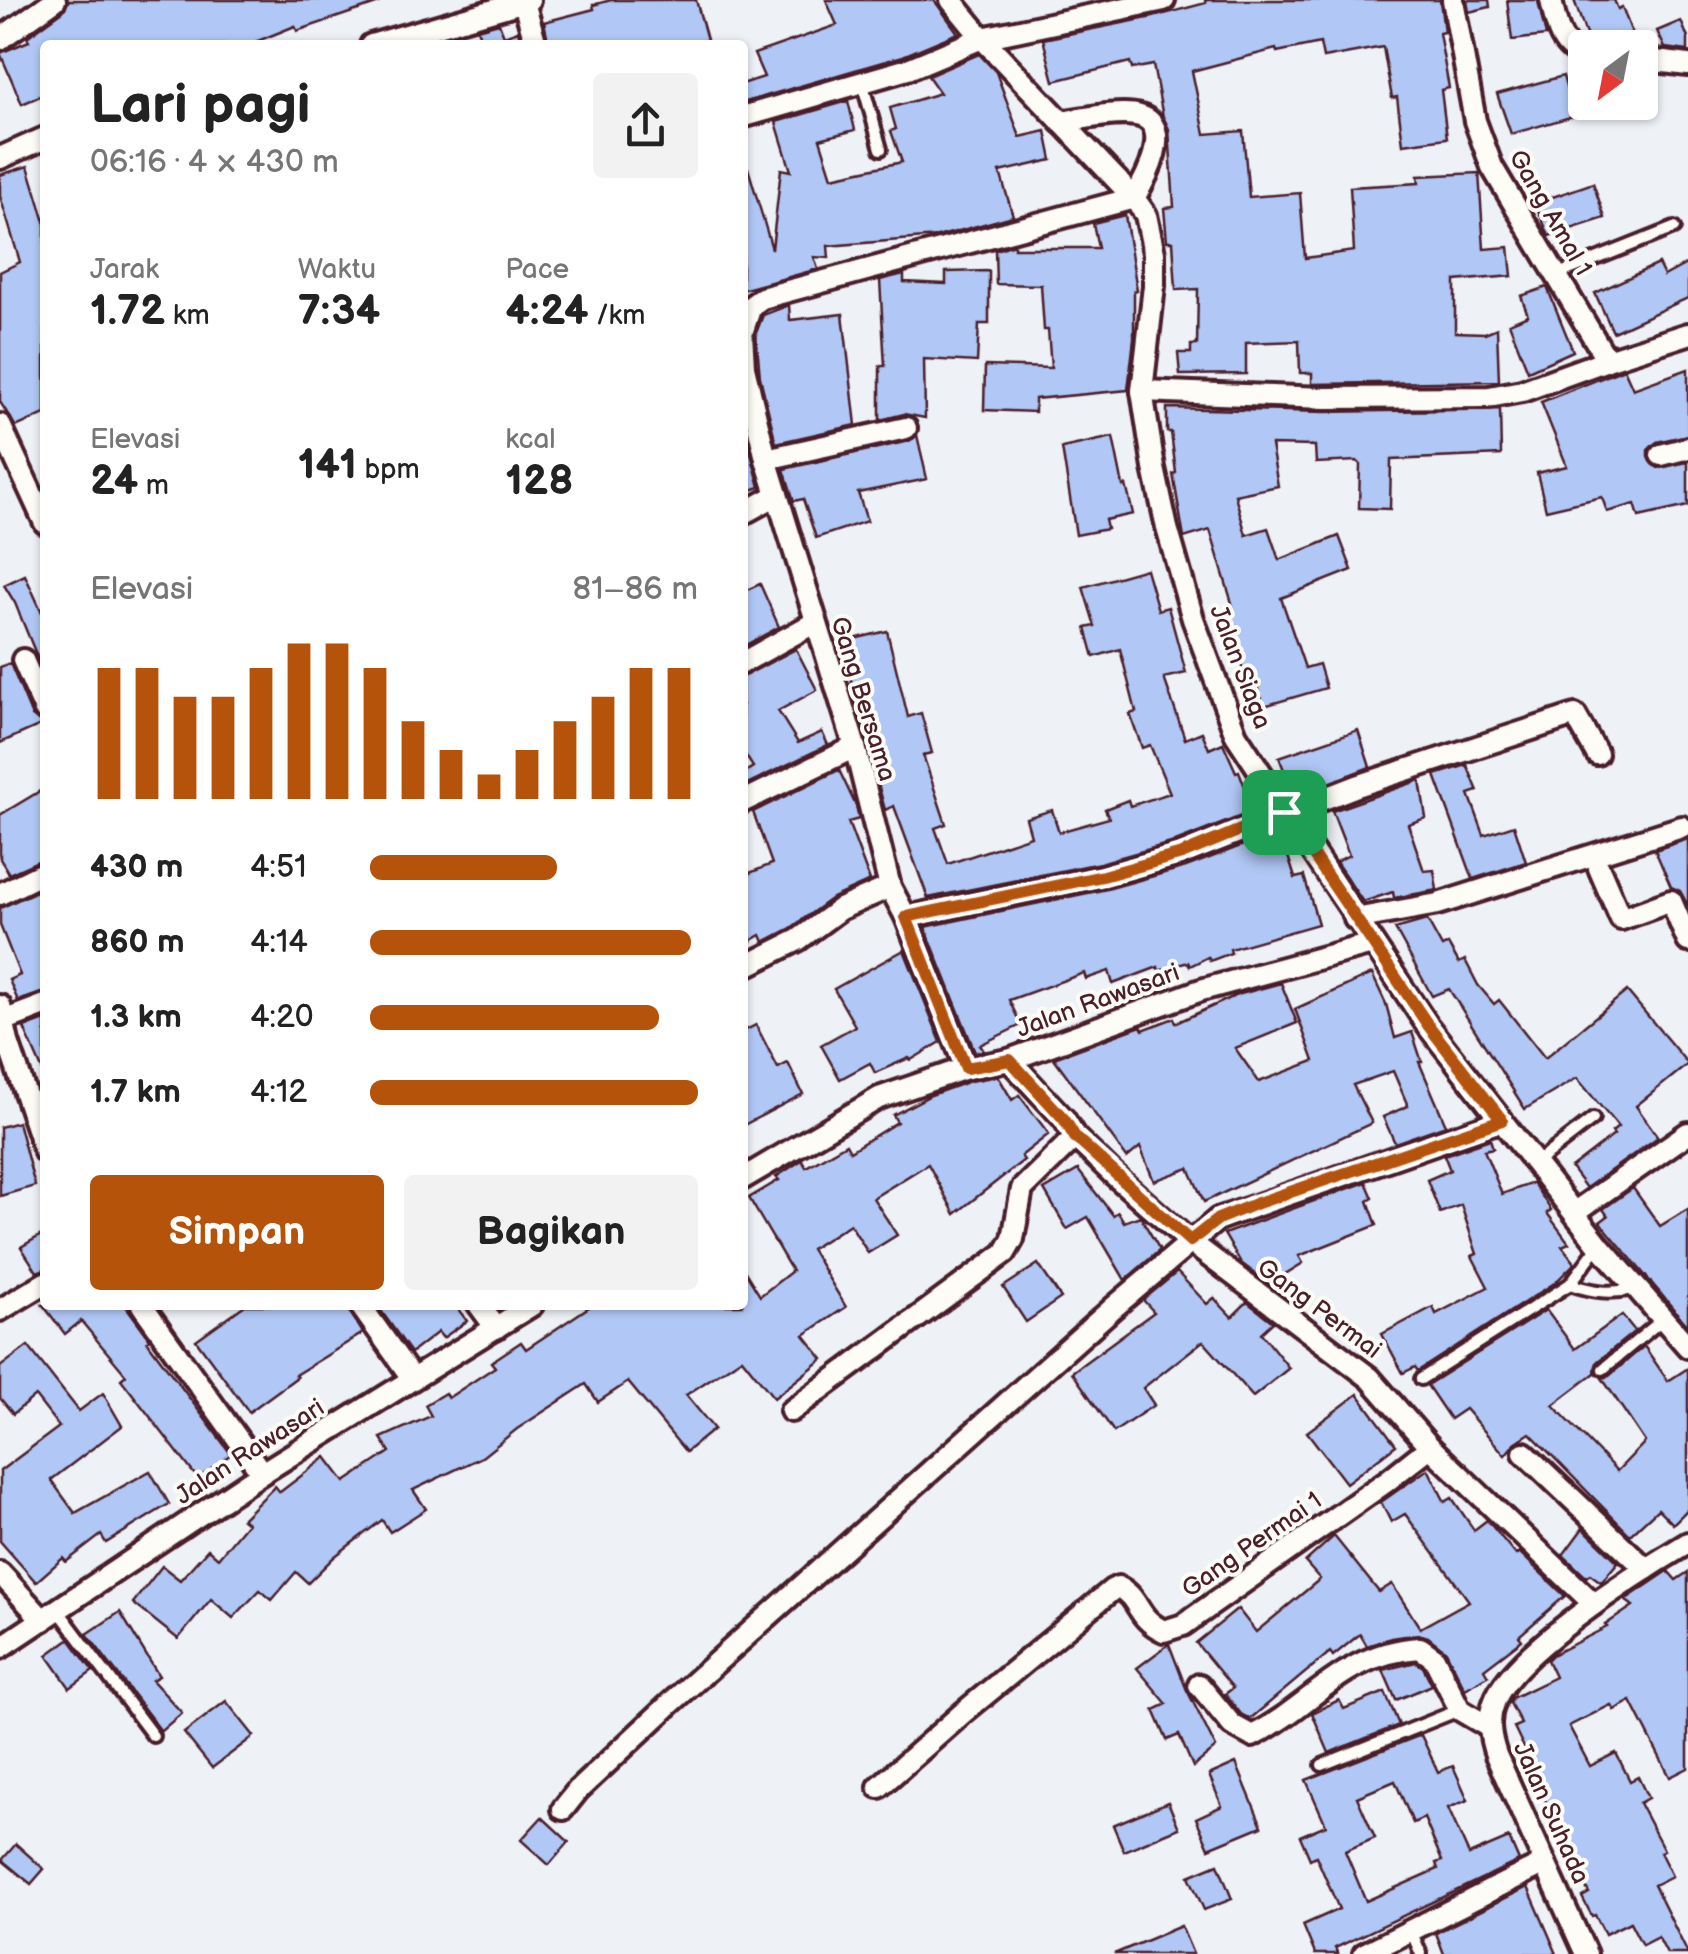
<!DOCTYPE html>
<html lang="id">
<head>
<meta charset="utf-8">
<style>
  :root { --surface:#fff; --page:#f2f2f2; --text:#222; --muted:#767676; --accent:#b45309 }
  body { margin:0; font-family:"Balsamiq Sans",sans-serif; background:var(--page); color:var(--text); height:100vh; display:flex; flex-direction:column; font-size:38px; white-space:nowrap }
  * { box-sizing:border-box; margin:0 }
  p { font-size:32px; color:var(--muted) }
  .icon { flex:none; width:55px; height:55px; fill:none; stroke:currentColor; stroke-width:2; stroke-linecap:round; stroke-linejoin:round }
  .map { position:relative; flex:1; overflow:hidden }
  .panel { position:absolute; left:40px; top:40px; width:708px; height:1270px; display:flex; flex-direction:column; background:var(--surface); border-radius:10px; box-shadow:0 2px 8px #0004 }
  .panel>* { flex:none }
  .needle { width:65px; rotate:212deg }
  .buttons { position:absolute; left:1568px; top:30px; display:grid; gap:20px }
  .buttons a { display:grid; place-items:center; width:90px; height:90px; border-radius:10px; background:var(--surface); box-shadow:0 2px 8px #0004; font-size:50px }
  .pin { position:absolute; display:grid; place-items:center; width:85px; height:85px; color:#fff; margin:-42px; border-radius:20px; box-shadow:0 5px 15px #0006 }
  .round { display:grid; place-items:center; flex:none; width:105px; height:105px; border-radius:10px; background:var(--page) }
  .summary { display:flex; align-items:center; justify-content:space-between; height:170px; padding:0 50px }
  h1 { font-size:55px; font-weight:800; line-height:75px }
  .figures { display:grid; grid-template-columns:repeat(3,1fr); gap:15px; height:170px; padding:10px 50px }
  .figures div { display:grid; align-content:center }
  .figures b { font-size:42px; font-weight:800 }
  .figures small { font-size:28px; font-weight:400 }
  .figures p { font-size:28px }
  .chart { height:280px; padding:20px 50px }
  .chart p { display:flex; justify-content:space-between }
  .chart svg { width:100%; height:180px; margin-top:10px; stroke:var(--accent); stroke-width:6 }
  .cta { display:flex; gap:20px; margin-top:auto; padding:20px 50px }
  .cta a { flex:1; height:115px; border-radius:10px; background:var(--accent); color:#fff; font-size:40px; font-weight:800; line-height:115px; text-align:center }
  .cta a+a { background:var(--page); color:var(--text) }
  ul { padding:0 50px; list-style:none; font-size:32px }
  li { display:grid; grid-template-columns:160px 120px 1fr; align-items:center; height:75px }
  li i { height:25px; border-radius:12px; background:var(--accent) }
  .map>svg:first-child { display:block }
  .building { fill:#b1c8f6; stroke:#4a1f2b; stroke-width:2.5; fill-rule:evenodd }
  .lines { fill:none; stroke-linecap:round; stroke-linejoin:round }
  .lane-casing { stroke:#4a1f2b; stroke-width:18 }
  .street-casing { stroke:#4a1f2b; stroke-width:28 }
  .lane { stroke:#fdfcf7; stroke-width:10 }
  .street { stroke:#fdfcf7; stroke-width:20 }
  .route-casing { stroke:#fff; stroke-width:20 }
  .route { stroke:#b45309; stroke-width:12 }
  .labels { text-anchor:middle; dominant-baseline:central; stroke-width:8; stroke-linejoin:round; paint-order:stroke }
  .street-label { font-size:25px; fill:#4a1f2b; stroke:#fdfcf7 }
</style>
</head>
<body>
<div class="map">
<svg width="1688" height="1954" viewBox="0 0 1688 1954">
  <rect width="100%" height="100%" fill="#eef2f7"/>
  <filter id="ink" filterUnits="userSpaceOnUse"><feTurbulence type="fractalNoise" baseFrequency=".01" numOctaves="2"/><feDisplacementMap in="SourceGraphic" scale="20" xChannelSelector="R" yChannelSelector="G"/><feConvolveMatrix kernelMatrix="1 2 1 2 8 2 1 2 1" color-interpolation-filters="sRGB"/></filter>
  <g filter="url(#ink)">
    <!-- building -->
    <g class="building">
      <polygon points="69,0 379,0 379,3 297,31 295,26 248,45 45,45 45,94 22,104 0,53 29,41 27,37 63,11"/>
      <polygon points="611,0 696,0 707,40 690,45 549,45 544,22 594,9 593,5"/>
      <polygon points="826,0 934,0 958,33 903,56 742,103 742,84 764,77 754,54 837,25"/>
      <polygon points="1205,0 1440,0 1444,32 1439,33 1449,88 1441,90 1447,138 1403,144 1397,97 1392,98 1383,47 1323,58 1320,43 1277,52 1276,49 1192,71 1205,134 1243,131 1249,197 1300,193 1305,258 1354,251 1350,187 1419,183 1418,176 1479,173 1484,249 1509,247 1512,276 1455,281 1455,332 1485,333 1497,328 1499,381 1312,384 1312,373 1300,373 1299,341 1246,343 1246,374 1180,375 1178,353 1191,353 1191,345 1197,345 1198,289 1176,290 1173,241 1167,241 1164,208 1174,207 1169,129 1163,117 1153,65 1132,69 1130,62 1054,81 1043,39 1153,17 1206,3"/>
      <polygon points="1467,0 1489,0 1490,7 1469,12"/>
      <polygon points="1507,0 1538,0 1546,36 1512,40"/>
      <polygon points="1574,0 1614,0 1618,9 1622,7 1632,33 1594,46 1589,43"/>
      <polygon points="1681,21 1688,38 1688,51 1665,48 1657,31"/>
      <polygon points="499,23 504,36 518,31 522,45 483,45 477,29"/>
      <polygon points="979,54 996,72 1020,137 1046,131 1052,160 1000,172 1013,216 937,237 828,246 829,258 814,257 818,269 742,290 742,168 748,168 772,249 781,169 791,171 776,122 848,101 855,130 820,139 832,177 902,162 891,131 896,129 890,108 940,93 928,76"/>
      <polygon points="1563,76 1574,116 1511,134 1497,94"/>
      <polygon points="28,166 45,222 45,414 16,427 0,402 0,272 20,262 0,196 0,175"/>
      <polygon points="1593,183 1605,218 1549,236 1535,203"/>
      <polygon points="1125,215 1137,290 1134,291 1134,339 1128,390 1035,399 1035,412 984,410 985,366 1051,368 1048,330 1044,330 1041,285 996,284 995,250 1014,244 1014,248 1098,248 1093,223"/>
      <polygon points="1688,263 1688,298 1613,332 1595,293 1658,264 1664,276"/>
      <polygon points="989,271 989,324 979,324 977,362 924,359 925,418 904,414 880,420 880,366 885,366 880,280 904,274 904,282 946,284 946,272"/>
      <polygon points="1547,287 1573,351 1528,371 1509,323 1528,315 1521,296"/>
      <polygon points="789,305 790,320 843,314 856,425 776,443 760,377 756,333 763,315"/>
      <polygon points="1624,369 1633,389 1688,369 1688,435 1657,442 1648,450 1648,457 1658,468 1688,462 1688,506 1639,517 1635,504 1607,512 1602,497 1546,510 1537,473 1567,466 1541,402"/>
      <polygon points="1167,408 1324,412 1500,409 1501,455 1391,460 1390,509 1359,508 1360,464 1357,461 1316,463 1315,446 1271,445 1278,486 1235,495 1246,535 1268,528 1279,560 1339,536 1352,570 1281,598 1305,668 1319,664 1326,688 1264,706 1255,676 1246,679 1224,613 1234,610 1210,530 1184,538 1173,474 1176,473 1171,432 1167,432"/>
      <polygon points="742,420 760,487 742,493"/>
      <polygon points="917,435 927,479 858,493 867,521 816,538 803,499 794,501 784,469 909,441"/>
      <polygon points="1113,437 1123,486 1126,485 1133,514 1105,520 1107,529 1076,535 1062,448"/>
      <polygon points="1146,569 1158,610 1168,607 1186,673 1164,678 1185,739 1202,732 1209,749 1223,743 1236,772 1239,771 1254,811 1178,841 1100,863 928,898 894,806 885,810 851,680 837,643 887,631 908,717 921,713 932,753 923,755 946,824 935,828 948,864 1031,836 1026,818 1052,810 1059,832 1109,818 1105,809 1128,800 1130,806 1170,793 1150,745 1142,748 1130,714 1136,712 1120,649 1094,657 1086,628 1095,626 1083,587"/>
      <polygon points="25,575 45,619 45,676 15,603 4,585"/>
      <polygon points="760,584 779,627 742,647 742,592"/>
      <polygon points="796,649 817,690 778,711 798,743 822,732 828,745 743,786 742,774 753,767 742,750 742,677"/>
      <polygon points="10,663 32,716 43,724 0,743 0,667"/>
      <polygon points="1358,730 1370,767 1294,796 1279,757"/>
      <polygon points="1467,765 1478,791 1469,794 1484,835 1514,825 1526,862 1473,879 1435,775"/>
      <polygon points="839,770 856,806 859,819 848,822 870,881 832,898 791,928 764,942 761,935 742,946 742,876 772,864 753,812"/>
      <polygon points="1420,780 1426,818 1408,824 1424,871 1434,870 1437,890 1394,898 1393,892 1363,902 1336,862 1349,855 1332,811"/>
      <polygon points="45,788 45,858 9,874 0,859 0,815"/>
      <polygon points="1280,831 1295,878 1304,876 1318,924 1230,949 1231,953 1210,961 1208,957 1190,966 1188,962 1159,971 1158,967 1113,984 1109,971 1086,979 1084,973 1009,1000 1021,1025 980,1045 984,1051 975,1052 925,927 1107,889 1186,867"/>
      <polygon points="1688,839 1688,906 1680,891 1671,887 1655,850"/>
      <polygon points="45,887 45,992 18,1001 9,980 20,975 0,925 0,908"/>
      <polygon points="1427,920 1442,947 1448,944 1459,963 1465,960 1478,985 1494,1004 1499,1000 1545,1058 1627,991 1688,1064 1636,1106 1658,1137 1586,1188 1571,1168 1614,1135 1612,1132 1618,1127 1577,1078 1525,1109 1449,989 1432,996 1395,929"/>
      <polygon points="904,950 941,1042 911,1060 909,1058 875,1073 870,1063 840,1079 821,1045 855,1026 834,989"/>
      <polygon points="1372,974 1386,1004 1395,1038 1412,1032 1422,1062 1419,1062 1446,1125 1395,1143 1383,1117 1408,1106 1393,1071 1353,1085 1372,1123 1204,1202 1189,1168 1154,1181 1140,1147 1127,1158 1054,1058 1141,1026 1143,1030 1174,1018 1176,1023 1237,995 1281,983 1297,1023 1235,1048 1259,1082 1314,1061 1295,1009"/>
      <polygon points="45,1020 45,1076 24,1028"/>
      <polygon points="756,1025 778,1068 788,1063 803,1094 742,1126 742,1032"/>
      <polygon points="998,1076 1012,1100 1019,1095 1049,1134 1021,1156 1024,1160 955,1214 928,1164 873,1198 897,1235 868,1253 850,1224 811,1249 846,1307 804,1335 823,1359 774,1398 742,1358 686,1395 714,1429 686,1452 628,1382 598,1402 586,1384 517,1429 482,1457 413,1490 426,1509 390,1532 382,1520 334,1557 308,1583 296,1572 272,1600 260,1590 233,1618 211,1599 178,1639 133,1603 162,1566 180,1580 208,1549 218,1558 247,1523 242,1519 275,1486 280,1492 326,1457 345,1482 390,1452 381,1438 431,1416 425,1405 445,1393 448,1398 495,1367 491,1362 521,1342 526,1349 592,1305 742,1305 742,1267 760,1296 792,1271 749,1198 779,1180 776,1177 802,1160 806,1167 846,1144 850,1151 897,1122 893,1115 931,1095 970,1081"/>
      <polygon points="18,1122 35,1186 0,1196 0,1127"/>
      <polygon points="1490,1139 1493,1148 1484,1150 1502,1194 1533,1183 1551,1210 1547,1213 1569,1243 1562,1246 1575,1263 1556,1282 1418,1371 1415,1367 1403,1373 1382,1334 1433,1307 1436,1314 1488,1287 1472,1256 1477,1254 1461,1205 1440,1213 1427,1180 1450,1170 1444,1155"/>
      <polygon points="1078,1170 1113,1215 1118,1212 1124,1222 1140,1216 1160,1250 1125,1280 1088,1217 1067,1229 1044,1190"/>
      <polygon points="1366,1182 1373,1198 1368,1201 1377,1225 1299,1256 1303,1263 1269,1284 1241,1263 1224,1234"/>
      <polygon points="1633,1188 1660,1226 1688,1209 1688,1326 1600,1222 1608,1216 1603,1209"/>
      <polygon points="45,1233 45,1269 37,1272 21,1247"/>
      <polygon points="1038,1264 1061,1298 1026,1322 1003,1287"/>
      <polygon points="1177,1272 1207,1304 1214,1298 1232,1317 1247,1302 1273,1322 1261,1333 1289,1368 1253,1397 1203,1341 1143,1388 1154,1405 1114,1432 1072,1372 1154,1312 1143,1300"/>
      <polygon points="43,1305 125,1305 150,1339 147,1341 231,1454 198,1479 121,1379 126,1375 81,1321 65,1334"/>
      <polygon points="245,1305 346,1305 363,1333 295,1375 297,1377 249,1412 196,1340"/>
      <polygon points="377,1305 455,1305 467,1321 443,1338 438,1332 411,1353"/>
      <polygon points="1546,1310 1575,1349 1622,1315 1635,1331 1597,1362 1595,1373 1553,1405 1617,1471 1645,1442 1602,1378 1609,1376 1644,1346 1668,1381 1688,1368 1688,1509 1673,1524 1658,1509 1630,1535 1530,1433 1515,1443 1505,1455 1465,1409 1450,1419 1427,1385"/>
      <polygon points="28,1346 79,1411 103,1393 122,1426 51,1480 75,1513 150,1471 169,1504 106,1543 101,1535 66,1562 63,1558 36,1582 0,1541 0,1471 59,1427 35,1396 13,1414 0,1398 0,1367"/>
      <polygon points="1358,1394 1396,1445 1346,1483 1307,1432"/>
      <polygon points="1428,1469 1445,1502 1452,1498 1474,1530 1487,1520 1516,1555 1519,1552 1565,1596 1519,1636 1522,1640 1484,1669 1488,1676 1465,1689 1446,1651 1428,1637 1418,1634 1391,1638 1367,1646 1360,1634 1333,1656 1330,1652 1250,1719 1241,1714 1225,1694 1233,1688 1196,1643 1238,1609 1256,1632 1320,1579 1305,1562 1334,1536 1379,1592 1392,1584 1420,1628 1469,1601 1405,1514 1391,1522 1381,1502"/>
      <polygon points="1583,1528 1618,1562 1601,1582 1590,1574 1586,1577 1563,1555"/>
      <polygon points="1668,1571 1676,1580 1688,1572 1688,1768 1670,1777 1631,1701 1614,1710 1611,1705 1569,1726 1590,1766 1616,1753 1630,1781 1638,1777 1648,1798 1639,1803 1664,1850 1660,1852 1672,1876 1654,1885 1688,1954 1667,1954 1658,1937 1642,1945 1630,1922 1605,1934 1595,1915 1592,1916 1582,1897 1589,1893 1564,1845 1567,1844 1537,1784 1533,1787 1517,1757 1526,1752 1514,1727 1521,1724 1510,1703 1512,1698 1555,1677 1547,1660 1552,1655 1607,1627 1605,1625 1633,1606 1625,1600"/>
      <polygon points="120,1612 159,1676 152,1680 182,1713 161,1731 87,1634"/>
      <polygon points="69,1639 93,1671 70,1688 47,1655"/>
      <polygon points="1169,1644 1186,1688 1216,1748 1193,1767 1179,1735 1167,1740 1154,1710 1167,1704 1137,1668"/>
      <polygon points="1416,1662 1423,1667 1432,1685 1396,1700 1383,1670"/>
      <polygon points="1385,1692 1399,1725 1329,1753 1312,1713 1339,1700 1344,1709"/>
      <polygon points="226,1701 254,1736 212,1768 184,1733"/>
      <path d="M 1421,1735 L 1438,1772 L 1453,1766 L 1468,1800 L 1448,1808 L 1469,1855 L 1509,1838 L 1519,1861 L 1335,1948 L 1338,1954 L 1315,1954 L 1303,1925 L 1339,1909 L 1316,1856 L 1310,1859 L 1300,1836 L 1326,1825 L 1306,1780 ZM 1395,1781 L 1413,1823 L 1424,1818 L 1442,1861 L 1436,1863 L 1438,1869 L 1366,1901 L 1345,1851 L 1375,1838 L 1357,1797 Z"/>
      <polygon points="1236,1763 1262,1826 1209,1848 1196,1818 1222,1806 1209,1775"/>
      <polygon points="1168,1802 1179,1828 1124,1851 1113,1825"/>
      <polygon points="542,1817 569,1842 549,1865 521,1840"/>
      <polygon points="16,1844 44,1869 31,1884 2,1860"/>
      <polygon points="1218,1864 1232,1899 1204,1910 1189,1876"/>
      <polygon points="1528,1887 1557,1954 1444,1954 1436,1933"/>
      <polygon points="1181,1926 1193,1954 1114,1954"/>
    </g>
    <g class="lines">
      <defs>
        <g id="lane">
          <polyline points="862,82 881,149"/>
          <polyline points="1556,275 1674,228"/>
          <polyline points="1536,1163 1593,1119"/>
          <path d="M 1570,1284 C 1593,1292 1610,1294 1634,1289"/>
          <polyline points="1603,1369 1663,1319"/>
          <polyline points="1421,1379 1570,1284 1599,1245"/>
          <polyline points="58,1610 153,1736"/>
          <polyline points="1322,1765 1459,1710"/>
          <polyline points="1411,1931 1421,1954"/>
        </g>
        <g id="street">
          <polyline points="951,0 982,38 1134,198 1146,215 1154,253 1154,286 1142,391 1154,468 1167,528 1193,619 1236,735 1427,1025 1599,1245 1688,1347"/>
          <polyline points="1453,0 1475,121 1492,167 1607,360 1688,334"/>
          <path d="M 1551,0 C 1556,23 1559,49 1585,56"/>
          <polyline points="524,2 536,45"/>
          <polyline points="0,39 55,0"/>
          <polyline points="371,45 529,0"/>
          <polyline points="1640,59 1688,65"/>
          <polyline points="742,117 908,69 982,38 1164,0"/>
          <polyline points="0,158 45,138"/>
          <path d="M 742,333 L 751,306 L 762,298 L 1134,198 C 1146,179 1174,126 1140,116 C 1121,110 1081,119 1061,122"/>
          <polyline points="742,334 744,367 766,459 855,747 890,887 906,917 966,1068"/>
          <polyline points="1142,391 1325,398 1489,397 1522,391 1607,360"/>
          <polyline points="0,425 45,523"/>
          <polyline points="1661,455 1688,448"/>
          <polyline points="766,459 906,428"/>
          <polyline points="742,514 777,495"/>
          <polyline points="23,660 45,710"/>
          <polyline points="742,663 814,623"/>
          <polyline points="742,802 855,747"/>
          <polyline points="1599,868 1621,919 1671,901 1688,941"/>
          <polyline points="0,894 45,872"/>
          <polyline points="906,917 1103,876 1182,854 1357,786 1575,715 1597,754"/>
          <polyline points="1355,919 1438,904 1682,827"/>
          <polyline points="742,968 798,940 840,909 890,887"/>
          <polyline points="0,1006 8,1042 45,1152"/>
          <polyline points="3,1021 45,1005"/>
          <polyline points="1009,1060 1064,1119 1075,1137 1113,1174 1189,1241 1370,1378 1430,1447 1594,1604"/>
          <polyline points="742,1179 879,1098 966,1068 1009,1060 1201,990 1372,944"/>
          <polyline points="1575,1212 1688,1133"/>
          <polyline points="142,1305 262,1473"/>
          <polyline points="360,1305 412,1378"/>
          <polyline points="479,1305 496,1328"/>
          <polyline points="0,1310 45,1283"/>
          <polyline points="791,1411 1005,1253 1013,1239 1022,1189 1075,1137"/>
          <polyline points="1524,1453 1646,1569"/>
          <polyline points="0,1573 43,1620"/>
          <polyline points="0,1648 262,1473 532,1305"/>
          <path d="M 1199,1685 L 1232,1725 L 1252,1736 C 1314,1705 1342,1653 1420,1648 L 1434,1658 L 1460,1710 L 1489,1727"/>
          <path d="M 879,1787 L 964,1712 L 1112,1590 L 1118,1587 C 1141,1598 1135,1618 1164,1631 L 1183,1625 L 1387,1481 L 1430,1447"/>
          <polyline points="563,1809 578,1790 672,1702 1113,1308 1218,1219 1502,1120"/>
          <polyline points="1364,1954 1545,1863"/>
          <path d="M 1586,1954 L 1496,1755 C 1490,1737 1487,1721 1494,1703 C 1511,1653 1641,1571 1688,1543"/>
        </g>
      </defs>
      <!-- lane casing -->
      <use href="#lane" class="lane-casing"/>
      <!-- street casing -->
      <use href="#street" class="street-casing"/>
      <!-- lane -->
      <use href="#lane" class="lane"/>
      <!-- street -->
      <use href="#street" class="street"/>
    </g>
  </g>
  <g class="lines" filter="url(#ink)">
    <defs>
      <polygon id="route" points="1284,812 1428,1025 1502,1120 1255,1204 1218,1219 1190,1241 1075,1137 1064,1119 1010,1060 966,1068 906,917 1103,876 1182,854"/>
    </defs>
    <!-- route casing -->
    <use href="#route" class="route-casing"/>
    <!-- route -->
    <use href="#route" class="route"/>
  </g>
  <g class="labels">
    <!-- street labels -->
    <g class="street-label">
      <text transform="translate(1550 213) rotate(60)">Gang Amal 1</text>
      <text transform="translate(1240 667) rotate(69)">Jalan Siaga</text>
      <text transform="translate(863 699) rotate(73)">Gang Bersama</text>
      <text transform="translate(1098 1001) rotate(-20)">Jalan Rawasari</text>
      <text transform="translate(1319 1309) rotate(37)">Gang Permai</text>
      <text transform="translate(250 1452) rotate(-33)">Jalan Rawasari</text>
      <text transform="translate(1252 1545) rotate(-35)">Gang Permai 1</text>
      <text transform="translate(1551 1813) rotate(66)">Jalan Suhada</text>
    </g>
  </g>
</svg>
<div class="buttons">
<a><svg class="needle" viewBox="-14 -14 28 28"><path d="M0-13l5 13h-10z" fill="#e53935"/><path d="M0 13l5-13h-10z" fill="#767676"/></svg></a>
</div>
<div class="pin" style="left:1284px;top:812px;background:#1e9e55"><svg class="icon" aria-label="arrive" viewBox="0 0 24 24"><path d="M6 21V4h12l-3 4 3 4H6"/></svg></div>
<section class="panel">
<div class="summary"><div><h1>Lari pagi</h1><p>06:16 · 4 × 430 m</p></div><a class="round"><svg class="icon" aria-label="share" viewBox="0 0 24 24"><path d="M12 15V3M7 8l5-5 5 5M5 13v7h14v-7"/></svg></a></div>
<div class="figures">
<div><p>Jarak</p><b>1.72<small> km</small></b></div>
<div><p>Waktu</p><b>7:34</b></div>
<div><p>Pace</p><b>4:24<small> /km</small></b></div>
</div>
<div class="figures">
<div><p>Elevasi</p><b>24<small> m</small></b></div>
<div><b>141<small> bpm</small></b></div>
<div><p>kcal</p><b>128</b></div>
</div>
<div class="chart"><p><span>Elevasi</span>81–86 m</p>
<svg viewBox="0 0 160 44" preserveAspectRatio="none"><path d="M5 44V12M15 44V12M25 44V19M35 44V19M45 44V12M55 44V6M65 44V6M75 44V12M85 44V25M95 44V32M105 44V38M115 44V32M125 44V25M135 44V19M145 44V12M155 44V12"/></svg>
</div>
<ul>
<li><b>430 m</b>4:51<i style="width:57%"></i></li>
<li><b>860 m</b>4:14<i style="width:98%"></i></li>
<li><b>1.3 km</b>4:20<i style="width:88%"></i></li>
<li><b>1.7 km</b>4:12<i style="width:100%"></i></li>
</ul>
<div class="cta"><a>Simpan</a><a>Bagikan</a></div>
</section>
</div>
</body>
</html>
